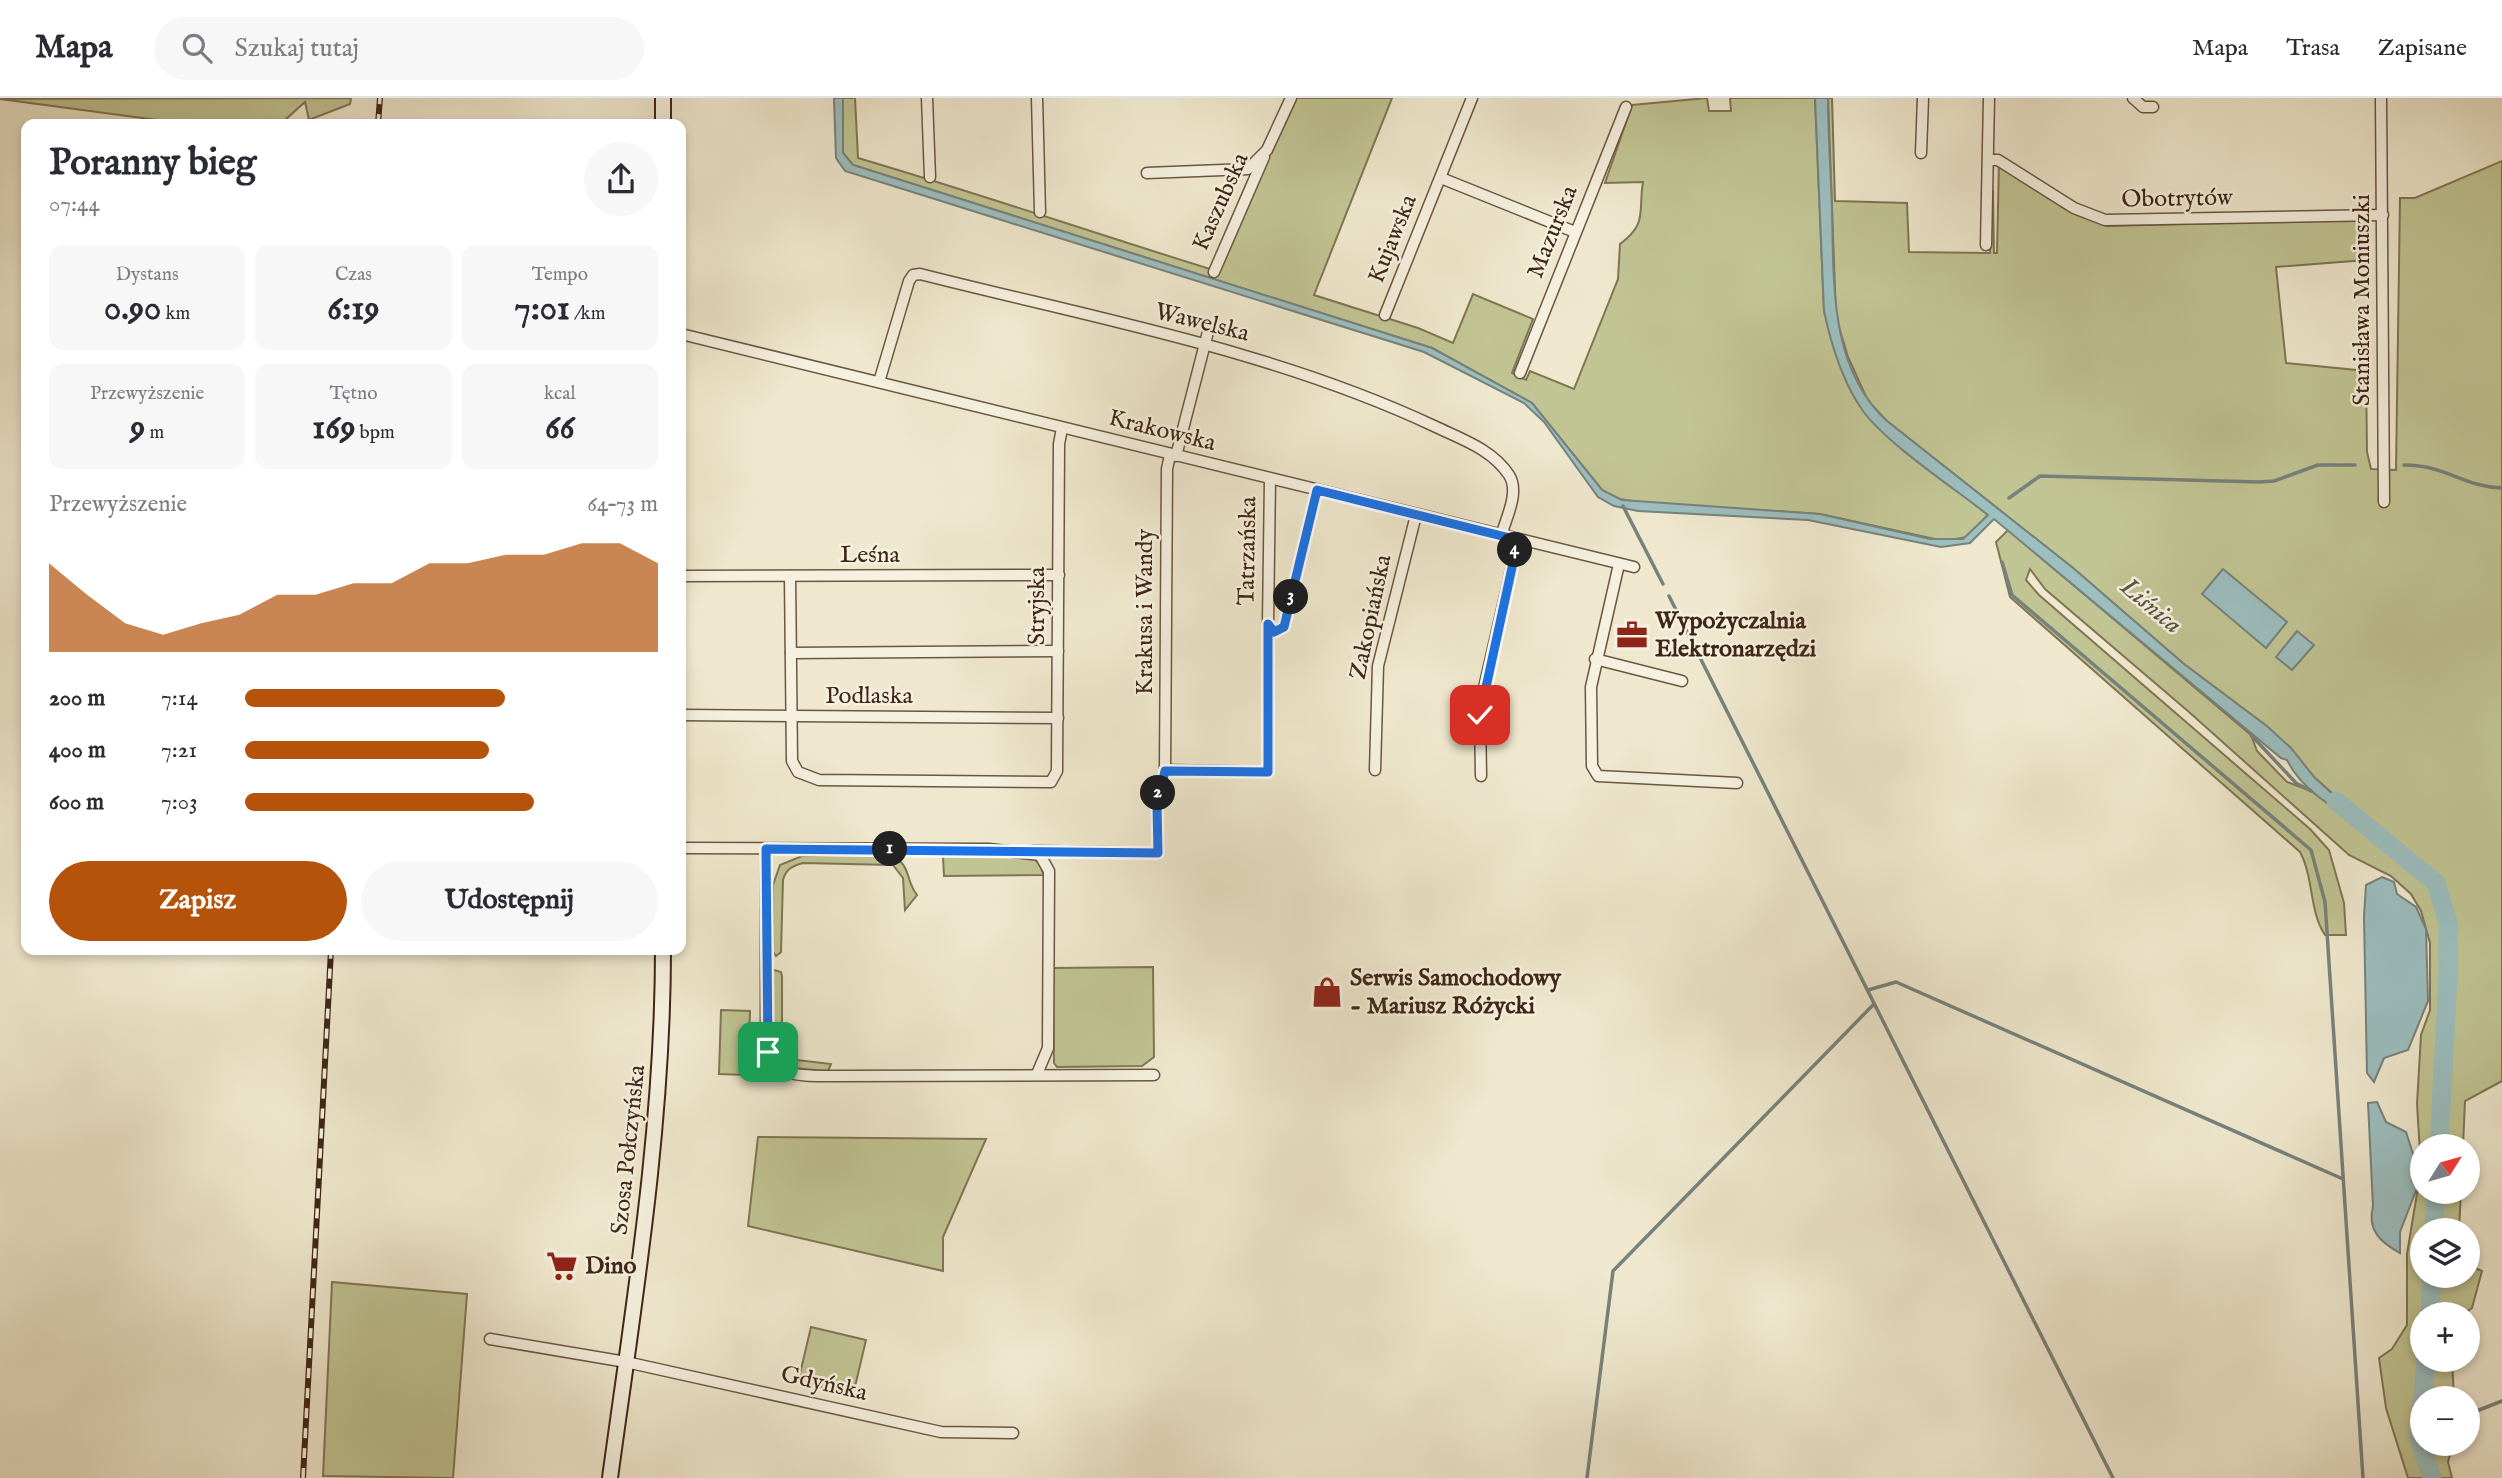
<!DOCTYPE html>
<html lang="pl">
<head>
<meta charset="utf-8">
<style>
  :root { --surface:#fff; --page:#f7f7f7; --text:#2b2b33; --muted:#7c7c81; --line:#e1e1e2; --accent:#b45309 }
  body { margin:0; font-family:"IM FELL English",serif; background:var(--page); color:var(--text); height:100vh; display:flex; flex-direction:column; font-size:26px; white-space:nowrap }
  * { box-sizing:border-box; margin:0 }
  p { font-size:23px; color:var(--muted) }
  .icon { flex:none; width:38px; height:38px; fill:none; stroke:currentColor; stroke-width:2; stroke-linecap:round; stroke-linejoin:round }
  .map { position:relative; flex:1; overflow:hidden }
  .details { position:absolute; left:21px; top:21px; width:665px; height:836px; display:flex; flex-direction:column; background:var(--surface); border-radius:14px; box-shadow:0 4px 10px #0003 }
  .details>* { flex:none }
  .needle { width:46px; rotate:53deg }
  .fabs { position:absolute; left:2410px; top:1036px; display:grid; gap:14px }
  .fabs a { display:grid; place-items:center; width:70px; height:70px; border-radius:50%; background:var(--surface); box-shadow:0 4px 10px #0003; font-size:35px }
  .pin { position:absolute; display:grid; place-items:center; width:60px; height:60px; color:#fff; margin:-30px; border-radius:14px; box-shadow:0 4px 10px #0006 }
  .km { position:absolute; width:35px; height:35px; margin:-18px; border-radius:50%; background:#222; color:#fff; font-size:19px; line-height:35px; text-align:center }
  .round { display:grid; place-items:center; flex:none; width:74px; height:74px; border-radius:37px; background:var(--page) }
  .overview { display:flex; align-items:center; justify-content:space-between; height:119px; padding:0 28px }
  h1 { font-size:38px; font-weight:700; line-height:52px }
  .stats { display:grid; grid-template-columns:repeat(3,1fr); gap:10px; height:119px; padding:7px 28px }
  .stats div { display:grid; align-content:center; border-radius:14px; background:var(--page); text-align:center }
  .stats b { font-size:35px; font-weight:700 }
  .stats small { font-size:19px; font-weight:400 }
  .stats p { font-size:19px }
  .chart { height:196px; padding:14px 28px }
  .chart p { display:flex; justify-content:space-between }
  .chart svg { width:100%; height:126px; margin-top:7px; fill:var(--accent); opacity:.7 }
  .button { display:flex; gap:14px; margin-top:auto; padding:14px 28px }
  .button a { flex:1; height:80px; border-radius:42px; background:var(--accent); color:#fff; font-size:28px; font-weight:700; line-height:80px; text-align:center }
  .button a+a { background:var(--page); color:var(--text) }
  ul { padding:0 28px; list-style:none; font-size:23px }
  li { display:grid; grid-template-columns:112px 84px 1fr; align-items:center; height:52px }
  li i { height:18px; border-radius:9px; background:var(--accent) }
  header { display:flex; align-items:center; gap:42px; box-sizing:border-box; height:98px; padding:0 35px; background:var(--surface); border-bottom:2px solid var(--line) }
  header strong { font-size:33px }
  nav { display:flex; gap:38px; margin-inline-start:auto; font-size:24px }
  .search { width:490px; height:63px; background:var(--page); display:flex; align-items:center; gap:18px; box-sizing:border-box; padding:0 24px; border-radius:38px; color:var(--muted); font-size:26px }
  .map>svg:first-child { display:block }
  .green { fill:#c1c493; stroke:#807554; stroke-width:2 }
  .water { fill:#9cbfc0; stroke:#77827c; stroke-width:2 }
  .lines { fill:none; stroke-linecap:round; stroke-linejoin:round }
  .stream { stroke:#77827c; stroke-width:3.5 }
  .river { stroke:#9cbfc0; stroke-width:19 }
  .minor-casing { stroke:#6b5643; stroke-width:13 }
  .secondary-casing { stroke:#3f2615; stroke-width:18 }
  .minor { stroke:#f5f0df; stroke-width:10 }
  .secondary { stroke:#f5f0df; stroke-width:14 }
  .rail-casing { stroke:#3f2615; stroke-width:6 }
  .rail { stroke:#f5f0df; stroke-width:3.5; stroke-dasharray:10; stroke-linecap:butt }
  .route-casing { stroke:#fff; stroke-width:14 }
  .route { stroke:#1a73e8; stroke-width:9 }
  .labels { text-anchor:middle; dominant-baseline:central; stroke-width:5; stroke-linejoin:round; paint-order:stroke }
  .street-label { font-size:24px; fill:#3f2615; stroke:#f5f0df }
  .poi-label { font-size:24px; font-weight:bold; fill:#3f2615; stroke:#f5f0df; text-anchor:start }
  .water-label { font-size:26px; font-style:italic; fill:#5b5448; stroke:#f5f0df }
</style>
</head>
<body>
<header>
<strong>Mapa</strong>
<div class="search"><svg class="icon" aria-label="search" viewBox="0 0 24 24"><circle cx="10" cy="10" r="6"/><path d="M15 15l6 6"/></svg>Szukaj tutaj</div>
<nav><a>Mapa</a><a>Trasa</a><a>Zapisane</a></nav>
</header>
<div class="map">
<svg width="2502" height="1380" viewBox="0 0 2502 1380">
  <rect width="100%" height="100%" fill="#efe8ce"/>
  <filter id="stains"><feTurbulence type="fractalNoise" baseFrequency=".00286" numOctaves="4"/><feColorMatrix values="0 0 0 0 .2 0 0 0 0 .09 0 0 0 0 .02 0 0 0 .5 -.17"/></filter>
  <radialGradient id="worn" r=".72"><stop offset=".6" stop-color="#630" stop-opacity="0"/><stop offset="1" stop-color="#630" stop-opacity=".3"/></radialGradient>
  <!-- green -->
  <g class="green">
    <polygon points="351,0 350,6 309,22 305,4 285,22 290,26 187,26 0,1"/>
    <path d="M 843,0 L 855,0 L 858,60 C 977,95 1091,134 1210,171 L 1248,82 L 1258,83 L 1294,0 L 1392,0 L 1314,197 L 1418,230 L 1453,245 L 1473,196 L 1533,221 L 1512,275 L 1526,282 L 1530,273 L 1574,291 L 1618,181 L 1620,146 C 1648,126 1638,113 1643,84 L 1605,85 L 1632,7 L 1707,0 L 1709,13 L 1731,13 L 1730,0 L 1815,0 L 1824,213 L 1838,260 L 1854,297 L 1877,328 L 1988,417 L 1967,439 L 1944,443 L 1820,416 L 1644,405 L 1614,400 L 1602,392 L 1532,305 L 1432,250 L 853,67 L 843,55 Z"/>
    <path d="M 1828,0 L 1832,0 L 1835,103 L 1907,105 L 1909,154 L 1990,155 L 1990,100 L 1993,95 L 1994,155 L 1997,155 L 1999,64 L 2064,110 L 2107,128 L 2367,121 L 2366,162 L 2276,169 L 2286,265 L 2366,273 L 2367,354 L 2371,371 L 2396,372 L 2400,100 L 2415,100 L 2502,63 L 2502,983 L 2465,1003 L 2463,1048 L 2422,1048 L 2422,1094 L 2461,1094 L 2459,1132 L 2422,1132 L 2422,1178 L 2468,1178 L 2468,1167 L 2482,1173 L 2472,1210 L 2464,1216 L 2422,1216 L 2422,1262 L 2452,1262 L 2454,1300 L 2422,1300 L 2422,1346 L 2453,1346 L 2448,1364 L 2452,1380 L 2408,1380 L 2386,1310 L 2379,1260 L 2392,1251 L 2407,1227 L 2407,1156 L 2421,1071 L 2417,1006 L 2421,937 L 2430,912 L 2430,845 L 2421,813 L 2411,796 L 2391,778 L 2349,757 L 2189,614 L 2045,491 L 2030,471 L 2026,482 L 2039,497 L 2310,731 L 2329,752 L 2344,805 L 2346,837 L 2325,837 C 2309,813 2314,780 2300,754 L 2010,499 L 1996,444 L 2008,432 L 2251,637 L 2257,653 L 2287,684 L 2311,693 L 2345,717 L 2363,723 L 2315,680 L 2268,629 L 2184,566 L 2073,470 L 1887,323 L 1868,303 L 1848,259 L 1836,219 Z"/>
    <path d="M 884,756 C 914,764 903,779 917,797 L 905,812 L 903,780 L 893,767 L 803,765 C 792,768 786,771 783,782 L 781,854 L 776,858 L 773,854 L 773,787 L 780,767 L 802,758 Z"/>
    <polygon points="943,758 1031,759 1039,765 1044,777 944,778"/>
    <polygon points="1153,869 1154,959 1142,968 1057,969 1054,965 1053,870"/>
    <polygon points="774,872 781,874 782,878 782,949 797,962 831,966 828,973 793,970 777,960 772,940 772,875"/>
    <polygon points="721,912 750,913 748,977 719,976"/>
    <polygon points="758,1039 986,1041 943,1139 943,1173 748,1128"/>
    <polygon points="332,1184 467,1196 453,1380 323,1378"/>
    <polygon points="811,1229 866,1242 853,1297 798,1284"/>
  </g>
  <!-- water -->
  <g class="water">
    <path d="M 834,0 L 843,0 L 843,55 L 853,67 L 1432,250 L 1532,305 L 1602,392 L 1622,402 L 1820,416 L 1930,441 L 1963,441 L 1988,417 C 1954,390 1887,346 1863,313 C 1843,285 1831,246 1824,213 L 1815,0 L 1828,0 C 1828,37 1831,75 1832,112 C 1834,184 1829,270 1887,323 L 2073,470 L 2184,566 L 2268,629 L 2291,650 L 2315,680 L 2364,724 C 2333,713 2300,689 2287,662 L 2281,660 L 1994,421 L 1970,445 L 1941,449 L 1808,422 L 1638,413 L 1614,408 L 1598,399 L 1544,324 L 1524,305 L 1424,254 L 845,73 L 836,60 Z"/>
    <polygon points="2223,471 2287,524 2266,550 2202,496"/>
    <polygon points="2297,533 2314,547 2292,572 2276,559"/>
    <polygon points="2382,779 2394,784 2397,796 2416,809 2426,831 2428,903 2408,952 2384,960 2374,984 2367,975 2364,819 2366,787"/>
    <path d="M 2377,1004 L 2386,1024 L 2406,1034 L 2415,1062 L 2412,1083 L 2417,1090 L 2400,1134 L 2400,1155 C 2380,1144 2367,1132 2373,1108 L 2368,1005 Z"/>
  </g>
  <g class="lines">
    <!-- stream -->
    <g class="stream">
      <path d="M 2404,367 C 2446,367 2464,389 2502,390"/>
      <polyline points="2009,400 2040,378 2259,384 2274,383 2318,367 2355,367"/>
      <polyline points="1623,408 1663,486"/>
      <polyline points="2002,464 2012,497 2311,752 2325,804 2363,1380"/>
      <polyline points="1669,498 2113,1380"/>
      <polyline points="2251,637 2296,685 2311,693"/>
      <polyline points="1868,892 1896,884 2343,1081"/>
      <polyline points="2469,1316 2502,1303"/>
      <polyline points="1587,1380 1613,1173 1874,906"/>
    </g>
    <!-- river -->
    <g class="river">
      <polyline points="2336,703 2436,785 2448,825 2448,879 2439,1048"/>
      <polyline points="2434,1132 2436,1094"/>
      <polyline points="2430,1216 2432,1178"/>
      <polyline points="2423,1300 2426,1262"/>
      <polyline points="2422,1306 2419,1340 2432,1380"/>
    </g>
    <defs>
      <g id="minor">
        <polyline points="927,0 930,79"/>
        <polyline points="1037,0 1040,114"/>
        <polyline points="2133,0 2143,9 2153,9"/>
        <polyline points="2381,0 2384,404"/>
        <polyline points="1921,55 1923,0"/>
        <polyline points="1989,62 1998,62 2074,110 2105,122 2383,117"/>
        <polyline points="1147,75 1248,71 1267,52 1291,0"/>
        <polyline points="1441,80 1575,134"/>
        <polyline points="1986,147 1989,0"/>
        <polyline points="1214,174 1264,59"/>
        <polyline points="1385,217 1472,0"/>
        <polyline points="681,236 1634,469"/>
        <polyline points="1520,275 1626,9"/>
        <path d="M 879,284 L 909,183 L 913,177 L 920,176 C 1093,220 1272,252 1434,328 C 1461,341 1492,351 1509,377 C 1520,394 1506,420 1501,438"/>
        <polyline points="1176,358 1209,230"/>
        <polyline points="1270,381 1268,526 1274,533 1284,529 1317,392"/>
        <polyline points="1619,466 1591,589 1592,668 1598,678 1737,685"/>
        <polyline points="681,478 1059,477"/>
        <polyline points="790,478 792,663 798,674 819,682 1051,684 1057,673 1059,346 1062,330"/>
        <polyline points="791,555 1058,553"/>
        <polyline points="1595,561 1682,583"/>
        <polyline points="681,617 1058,620"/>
        <polyline points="1165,672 1268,674 1268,526"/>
        <polyline points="1375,672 1378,568 1416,417"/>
        <polyline points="1481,678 1480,617 1484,590 1518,442"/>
        <polyline points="681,750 989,751 1040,757 1049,773 1048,950 1037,976"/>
        <path d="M 766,751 L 766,945 C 772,984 809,977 840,978 L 1154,977"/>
        <polyline points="1033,753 1158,755 1157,707 1165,672 1167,371 1170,357"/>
        <polyline points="490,1241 626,1264 941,1334 1013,1335"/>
      </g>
      <g id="secondary">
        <polyline points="663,26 663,0"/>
        <path d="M 610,1380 C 634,1204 663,1030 663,852"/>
      </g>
    </defs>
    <!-- minor casing -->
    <use href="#minor" class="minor-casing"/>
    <!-- secondary casing -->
    <use href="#secondary" class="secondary-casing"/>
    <!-- minor -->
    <use href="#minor" class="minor"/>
    <!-- secondary -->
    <use href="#secondary" class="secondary"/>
    <defs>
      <g id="rail">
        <polyline points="378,26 380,0"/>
        <polyline points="303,1380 331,852"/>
      </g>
    </defs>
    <!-- rail casing -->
    <use href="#rail" class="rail-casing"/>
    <!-- rail -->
    <use href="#rail" class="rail"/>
  </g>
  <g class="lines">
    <defs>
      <polyline id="route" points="768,954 766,751 1158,755 1157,707 1165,673 1268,674 1268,526 1274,534 1284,529 1317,392 1518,442 1480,617"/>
    </defs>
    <!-- route casing -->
    <use href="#route" class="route-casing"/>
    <!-- route -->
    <use href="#route" class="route"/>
  </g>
  <!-- icons -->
  <defs>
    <symbol id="office-bare" viewBox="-9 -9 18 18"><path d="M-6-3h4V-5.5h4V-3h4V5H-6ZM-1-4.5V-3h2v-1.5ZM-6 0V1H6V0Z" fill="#8f2418" stroke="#f5f0df" stroke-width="2.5" paint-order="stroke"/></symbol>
    <symbol id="shop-bare" viewBox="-9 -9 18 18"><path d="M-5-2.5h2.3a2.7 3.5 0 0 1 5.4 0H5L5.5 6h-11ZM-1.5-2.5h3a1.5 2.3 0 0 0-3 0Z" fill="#8f2418" stroke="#f5f0df" stroke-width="2.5" paint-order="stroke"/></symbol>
    <symbol id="supermarket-bare" viewBox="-9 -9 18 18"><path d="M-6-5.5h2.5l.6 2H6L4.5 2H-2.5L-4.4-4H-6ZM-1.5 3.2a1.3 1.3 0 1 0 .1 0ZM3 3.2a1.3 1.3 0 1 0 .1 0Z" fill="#8f2418" stroke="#f5f0df" stroke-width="2.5" paint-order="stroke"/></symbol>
  </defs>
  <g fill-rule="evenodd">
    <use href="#office-bare" x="1610" y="515" width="44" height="44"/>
    <use href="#shop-bare" x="1305" y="872" width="44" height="44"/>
    <use href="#supermarket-bare" x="540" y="1146" width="44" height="44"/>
  </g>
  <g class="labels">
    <!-- street labels -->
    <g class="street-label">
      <text transform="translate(2177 101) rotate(-1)">Obotrytów</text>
      <text transform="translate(1221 104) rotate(-66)">Kaszubska</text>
      <text transform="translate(1553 134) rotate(-68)">Mazurska</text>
      <text transform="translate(1393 141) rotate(-68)">Kujawska</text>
      <text transform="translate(2362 202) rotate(-90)">Stanisława Moniuszki</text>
      <text transform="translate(1202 225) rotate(14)">Wawelska</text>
      <text transform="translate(1162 333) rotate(14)">Krakowska</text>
      <text transform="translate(1248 453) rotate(-89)">Tatrzańska</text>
      <text x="870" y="457">Leśna</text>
      <text transform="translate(1037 508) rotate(-90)">Stryjska</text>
      <text transform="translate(1145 514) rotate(-90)">Krakusa i Wandy</text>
      <text transform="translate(1371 519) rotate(-78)">Zakopiańska</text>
      <text x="869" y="598">Podlaska</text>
      <text transform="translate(629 1052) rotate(-84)">Szosa Połczyńska</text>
      <text transform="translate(824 1286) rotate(13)">Gdyńska</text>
    </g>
    <!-- poi labels -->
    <g class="poi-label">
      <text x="1655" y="523">Wypożyczalnia<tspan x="1655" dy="28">Elektronarzędzi</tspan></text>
      <text x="1350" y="880">Serwis Samochodowy<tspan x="1350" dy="28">- Mariusz Różycki</tspan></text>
      <text x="585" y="1168">Dino</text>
    </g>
    <!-- water labels -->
    <g class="water-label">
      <text transform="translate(2151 508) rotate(40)">Liśnica</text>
    </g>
  </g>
  <rect width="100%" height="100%" filter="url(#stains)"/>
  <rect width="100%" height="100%" fill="url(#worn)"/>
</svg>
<div class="fabs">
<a><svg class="needle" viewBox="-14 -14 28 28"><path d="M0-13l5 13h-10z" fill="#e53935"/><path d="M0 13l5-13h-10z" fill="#7c7c81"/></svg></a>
<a><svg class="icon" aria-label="layers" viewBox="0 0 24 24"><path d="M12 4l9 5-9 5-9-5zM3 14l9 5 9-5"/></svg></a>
<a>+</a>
<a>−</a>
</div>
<div class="pin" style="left:768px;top:954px;background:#1e9e55"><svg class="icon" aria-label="arrive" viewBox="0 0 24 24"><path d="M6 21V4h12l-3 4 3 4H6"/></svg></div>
<div class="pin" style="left:1480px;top:617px;background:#d93025"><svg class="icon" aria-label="check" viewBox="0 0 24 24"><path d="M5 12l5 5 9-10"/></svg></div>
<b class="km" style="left:890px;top:751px">1</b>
<b class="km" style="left:1158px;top:695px">2</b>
<b class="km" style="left:1291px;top:499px">3</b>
<b class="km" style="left:1515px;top:452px">4</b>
<section class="details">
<div class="overview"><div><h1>Poranny bieg</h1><p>07:44</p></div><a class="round"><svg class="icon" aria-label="share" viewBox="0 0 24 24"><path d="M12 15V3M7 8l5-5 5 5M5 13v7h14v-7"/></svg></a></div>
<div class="stats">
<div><p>Dystans</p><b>0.90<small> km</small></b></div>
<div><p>Czas</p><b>6:19</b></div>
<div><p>Tempo</p><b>7:01<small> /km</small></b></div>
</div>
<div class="stats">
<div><p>Przewyższenie</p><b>9<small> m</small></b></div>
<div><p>Tętno</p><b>169<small> bpm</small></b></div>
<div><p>kcal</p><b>66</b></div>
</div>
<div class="chart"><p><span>Przewyższenie</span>64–73 m</p>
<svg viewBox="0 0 160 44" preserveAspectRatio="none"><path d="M0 44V13L10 24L20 34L30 38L40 34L50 31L60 24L70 24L80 20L90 20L100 13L110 13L120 10L130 10L140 6L150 6L160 13V44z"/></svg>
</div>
<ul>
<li><b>200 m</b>7:14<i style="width:63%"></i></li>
<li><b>400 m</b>7:21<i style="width:59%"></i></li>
<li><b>600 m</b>7:03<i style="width:70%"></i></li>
</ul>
<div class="button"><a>Zapisz</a><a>Udostępnij</a></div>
</section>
</div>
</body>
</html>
